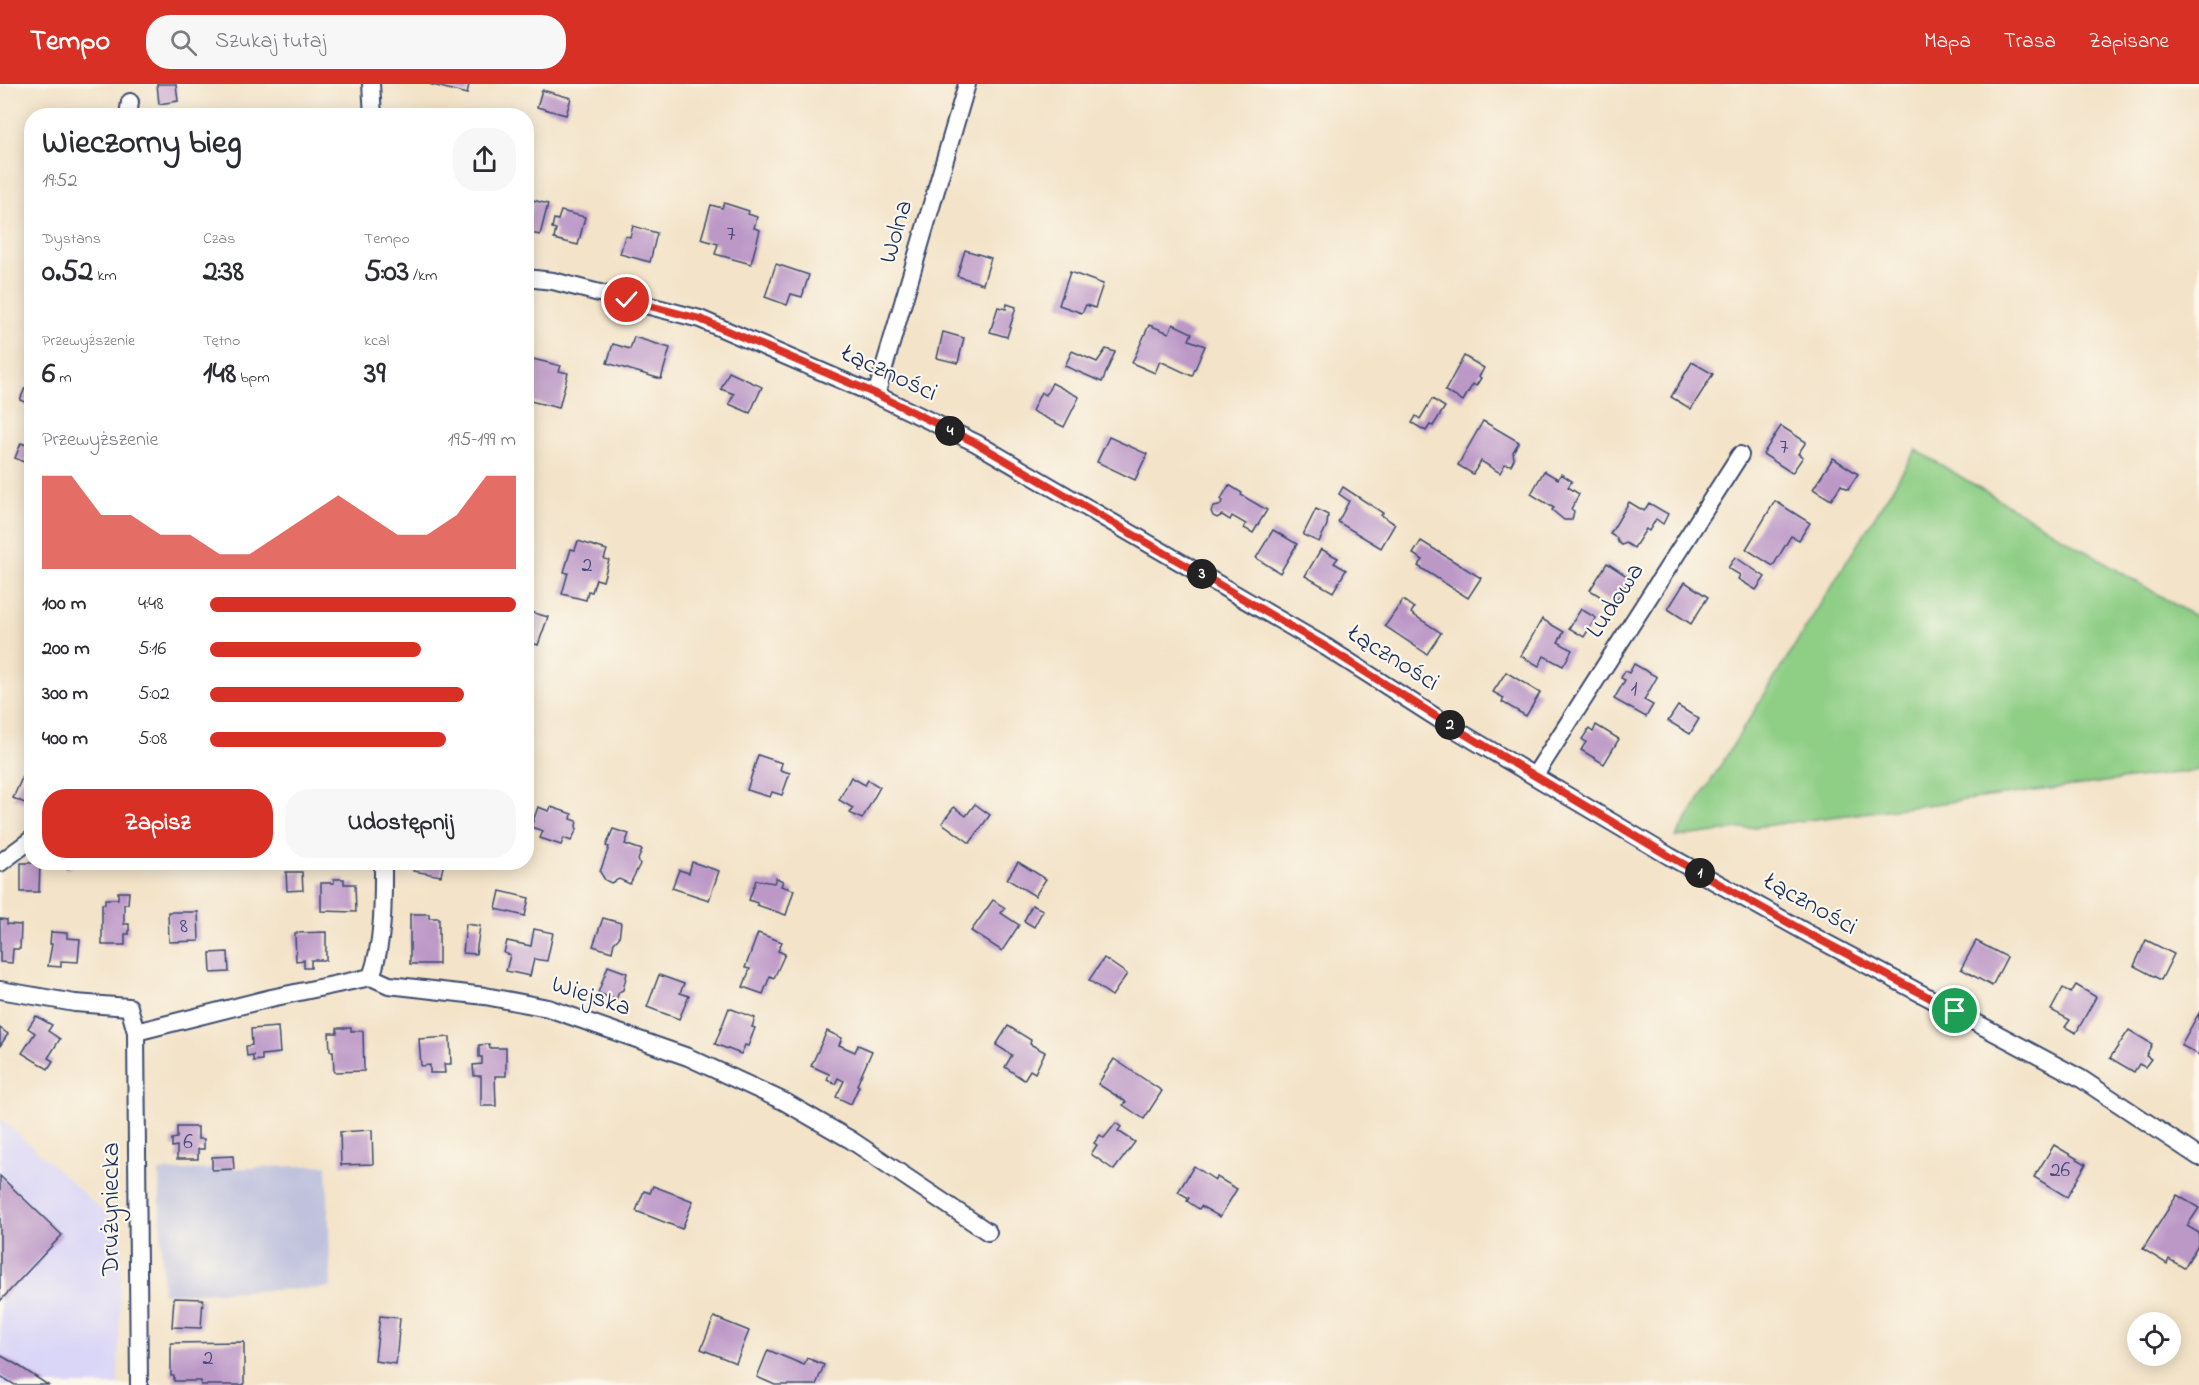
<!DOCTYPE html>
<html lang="pl">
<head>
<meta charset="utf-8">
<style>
  :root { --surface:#fff; --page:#f7f7f7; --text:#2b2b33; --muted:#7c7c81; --accent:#d93025 }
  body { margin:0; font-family:"Indie Flower",sans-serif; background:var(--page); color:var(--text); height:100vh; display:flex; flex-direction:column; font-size:22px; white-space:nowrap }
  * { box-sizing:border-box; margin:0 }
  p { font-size:20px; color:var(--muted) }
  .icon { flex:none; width:33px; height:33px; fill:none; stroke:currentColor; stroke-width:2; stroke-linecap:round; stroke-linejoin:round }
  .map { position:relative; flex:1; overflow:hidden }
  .details { position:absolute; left:24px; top:24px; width:510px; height:762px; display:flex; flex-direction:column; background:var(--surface); border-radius:24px; box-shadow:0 3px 15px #0003 }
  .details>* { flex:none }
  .buttons { position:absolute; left:2127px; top:1228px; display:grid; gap:12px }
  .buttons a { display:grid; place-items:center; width:54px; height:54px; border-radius:50%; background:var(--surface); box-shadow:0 3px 15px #0003; font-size:30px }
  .pin { position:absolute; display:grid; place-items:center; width:51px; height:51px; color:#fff; margin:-26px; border:3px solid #fff; border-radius:50%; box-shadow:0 2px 6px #0007 }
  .km { position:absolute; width:30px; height:30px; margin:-15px; border-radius:50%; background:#222; color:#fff; font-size:16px; line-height:30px; text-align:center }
  .round { display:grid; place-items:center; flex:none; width:63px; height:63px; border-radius:24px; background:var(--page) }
  .headline { display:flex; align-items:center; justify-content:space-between; height:102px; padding:0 18px }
  h1 { font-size:33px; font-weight:700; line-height:45px }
  .metrics { display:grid; grid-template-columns:repeat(3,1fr); gap:9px; height:102px; padding:6px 18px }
  .metrics div { display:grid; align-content:center }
  .metrics b { font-size:30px; font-weight:700 }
  .metrics small { font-size:16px; font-weight:400 }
  .metrics p { font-size:16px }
  .chart { height:168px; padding:12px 18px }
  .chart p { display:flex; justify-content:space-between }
  .chart svg { width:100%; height:108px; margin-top:6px; fill:var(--accent); opacity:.7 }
  .action { display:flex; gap:12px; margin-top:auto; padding:12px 18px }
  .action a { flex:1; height:69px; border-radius:24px; background:var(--accent); color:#fff; font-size:24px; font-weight:700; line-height:69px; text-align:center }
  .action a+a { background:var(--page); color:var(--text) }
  ul { padding:0 18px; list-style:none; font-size:20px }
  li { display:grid; grid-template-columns:96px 72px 1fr; align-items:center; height:45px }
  li i { height:15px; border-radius:8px; background:var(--accent) }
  header { display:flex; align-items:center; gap:36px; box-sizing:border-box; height:84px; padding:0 30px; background:var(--accent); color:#fff }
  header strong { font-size:28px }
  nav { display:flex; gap:33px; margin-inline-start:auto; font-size:21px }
  .search { width:420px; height:54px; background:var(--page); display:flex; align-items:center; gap:15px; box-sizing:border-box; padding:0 21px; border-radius:24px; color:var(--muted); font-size:22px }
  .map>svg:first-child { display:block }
  .built { fill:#dad6f7 }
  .industrial { fill:#c0c2dd }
  .green { fill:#8ece85; stroke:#547e72; stroke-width:1.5 }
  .building { fill:#bc98c7 }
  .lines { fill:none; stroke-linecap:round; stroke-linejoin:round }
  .street-casing { stroke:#3b4a6e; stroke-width:20 }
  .street { stroke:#fff; stroke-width:16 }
  .route-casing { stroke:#fff; stroke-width:12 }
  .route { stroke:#d93025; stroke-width:8 }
  .labels { text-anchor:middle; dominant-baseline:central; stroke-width:4.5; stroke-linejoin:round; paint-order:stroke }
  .number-label { font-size:22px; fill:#434978 }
  .street-label { font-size:26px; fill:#1b2f5e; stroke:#fbf7ec }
</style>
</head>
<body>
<header>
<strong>Tempo</strong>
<div class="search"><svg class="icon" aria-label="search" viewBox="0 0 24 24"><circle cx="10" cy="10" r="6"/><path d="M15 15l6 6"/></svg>Szukaj tutaj</div>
<nav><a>Mapa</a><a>Trasa</a><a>Zapisane</a></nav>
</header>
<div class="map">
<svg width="2199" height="1301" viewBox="0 0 2199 1301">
  <rect width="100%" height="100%" fill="#fbf7ec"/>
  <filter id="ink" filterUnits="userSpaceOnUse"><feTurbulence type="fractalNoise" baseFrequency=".0167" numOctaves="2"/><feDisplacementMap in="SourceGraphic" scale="12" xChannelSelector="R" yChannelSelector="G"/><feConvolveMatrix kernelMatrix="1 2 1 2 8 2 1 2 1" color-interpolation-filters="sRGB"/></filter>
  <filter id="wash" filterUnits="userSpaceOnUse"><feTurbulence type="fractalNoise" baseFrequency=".008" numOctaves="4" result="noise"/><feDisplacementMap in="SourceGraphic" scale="24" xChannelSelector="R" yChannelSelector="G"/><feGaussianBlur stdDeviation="1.35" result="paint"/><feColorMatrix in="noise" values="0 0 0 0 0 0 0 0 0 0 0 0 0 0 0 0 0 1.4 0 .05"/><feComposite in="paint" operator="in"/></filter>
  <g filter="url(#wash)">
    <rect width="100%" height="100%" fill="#f3e3c8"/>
    <!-- built -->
    <polygon class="built" points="0,1034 122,1144 118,1301 0,1301"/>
    <!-- industrial -->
    <polygon class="industrial" points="327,1081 331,1204 163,1210 159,1087"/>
    <!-- green -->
    <polygon class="green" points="1916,366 2199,535 2199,686 1676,753"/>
    <g id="blocks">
      <!-- building -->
      <g class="building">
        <polygon points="157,0 176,0 178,17 159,20"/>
        <polygon points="429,0 469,0 467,10"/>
        <polygon points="542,6 571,14 566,31 537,23"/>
        <polygon points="533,116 548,120 540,151 526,148"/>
        <polygon points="724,119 749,127 748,130 757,133 754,144 760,146 751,180 715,170 718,160 701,155 711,121 722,124"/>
        <polygon points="561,127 585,133 578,161 554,155 556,145 552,144 554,135 558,136"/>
        <polygon points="633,142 657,149 650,178 620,170 625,152 630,153"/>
        <polygon points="965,166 991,174 983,200 957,192"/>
        <polygon points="776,180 809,191 802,213 791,210 787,221 765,213"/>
        <polygon points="1070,188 1103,200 1095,224 1086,221 1082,229 1059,221"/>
        <polygon points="1007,220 1016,223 1007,253 990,248 998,223 1006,225"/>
        <polygon points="1173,240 1192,249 1189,256 1205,262 1192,292 1160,277 1155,289 1132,279 1149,241 1169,249"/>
        <polygon points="943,248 964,254 958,279 937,274"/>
        <polygon points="634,253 670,264 661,295 607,279 613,260 630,265"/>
        <polygon points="1106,265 1115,268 1102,298 1065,282 1072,267 1097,278"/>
        <polygon points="1464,272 1484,284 1479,293 1481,294 1476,302 1473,300 1463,317 1445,307"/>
        <polygon points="533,275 561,282 559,287 568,289 559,324 526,316 526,302"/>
        <polygon points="1692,278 1713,290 1691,325 1671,313"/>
        <polygon points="729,288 762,303 750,329 729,320 734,310 721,305"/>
        <polygon points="1052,299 1079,313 1064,343 1032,327 1041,308 1046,311"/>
        <polygon points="25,304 32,306 32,321 20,316"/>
        <polygon points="1432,315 1445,323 1433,342 1430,341 1426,347 1412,339 1416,332 1420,335"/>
        <polygon points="1483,337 1519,358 1513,368 1514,375 1511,381 1505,380 1500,389 1481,377 1473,390 1458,381"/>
        <polygon points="1781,342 1806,358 1798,370 1803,373 1792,389 1763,370"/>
        <polygon points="1109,353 1147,370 1135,396 1097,378"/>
        <polygon points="21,359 32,363 26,379 15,374"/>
        <polygon points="1833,374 1858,390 1848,405 1841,401 1831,416 1813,405"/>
        <polygon points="1544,387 1558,395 1561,390 1572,397 1568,403 1579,410 1571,425 1574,427 1572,436 1564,436 1552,426 1554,424 1531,410"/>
        <polygon points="1229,401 1242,409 1241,411 1267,426 1253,449 1244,444 1246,440 1232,432 1230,436 1222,431 1217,434 1213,432 1211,427 1213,423 1219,422 1223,417 1221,415"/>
        <polygon points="1343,403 1383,429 1381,431 1395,440 1381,464 1338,438 1349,417 1339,410"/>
        <polygon points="1775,417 1810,439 1799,456 1791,452 1773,482 1746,465"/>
        <polygon points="1629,418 1644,427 1649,419 1668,430 1663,440 1656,435 1649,447 1646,445 1634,464 1626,459 1622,461 1618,458 1617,454 1610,450"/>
        <polygon points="1316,425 1328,431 1327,441 1319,458 1303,451"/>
        <polygon points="1273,446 1297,460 1280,489 1256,474"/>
        <polygon points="578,457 607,466 604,475 609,476 603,497 596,495 592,508 588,507 586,516 562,510 568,489 564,488 571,465 575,466"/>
        <polygon points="1421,457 1481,494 1468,514 1418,482 1423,476 1413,470"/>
        <polygon points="1321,465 1338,474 1334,479 1346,486 1333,508 1305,492"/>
        <polygon points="1735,473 1765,493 1756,506 1738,495 1740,491 1728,484"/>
        <polygon points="1607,479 1630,494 1614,521 1590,506"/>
        <polygon points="1685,498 1708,513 1691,540 1668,525"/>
        <polygon points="1403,516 1414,524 1411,529 1441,549 1427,570 1385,542"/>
        <polygon points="1581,525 1596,534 1584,553 1569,544"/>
        <polygon points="531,528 548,533 538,561 526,557 526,541"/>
        <polygon points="1542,535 1564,548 1558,558 1572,566 1563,582 1544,572 1539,582 1521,572"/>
        <polygon points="1634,580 1657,593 1644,616 1653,621 1646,633 1614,615 1625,596 1621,594 1625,587 1629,589"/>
        <polygon points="1506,588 1540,609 1526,632 1502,618 1504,614 1493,608"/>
        <polygon points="1678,622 1699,635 1690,650 1668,637"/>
        <polygon points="1596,641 1619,655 1604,680 1581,666 1586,658 1582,655 1589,645 1593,648"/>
        <polygon points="758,671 782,679 780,686 790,689 782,711 772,708 770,713 747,706"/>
        <polygon points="29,692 32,693 32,722 13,714 22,694 28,696"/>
        <polygon points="851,693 865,701 868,696 880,703 862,735 850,729 853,724 839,716"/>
        <polygon points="975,720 990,731 970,759 942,739 954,723 966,732"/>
        <polygon points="538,723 549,727 551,723 572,730 571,735 577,737 576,742 577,745 571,757 564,754 561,761 540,754 543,747 531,743"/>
        <polygon points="613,745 629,750 625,760 642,766 638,776 640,780 630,800 619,795 611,799 605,796 600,788 609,763 606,762"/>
        <polygon points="62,778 76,778 67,785"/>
        <polygon points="415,778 444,778 441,792 413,787"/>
        <polygon points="692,778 719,787 709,816 672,804 679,786 689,789"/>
        <polygon points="1018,778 1046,795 1035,812 1007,795"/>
        <polygon points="21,779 40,779 39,808 21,808"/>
        <polygon points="286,788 302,788 303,806 287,807"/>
        <polygon points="776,794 783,797 781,802 794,806 786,831 757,821 757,819 749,816 756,796 774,799"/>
        <polygon points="334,795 344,795 344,800 355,800 356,828 321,827 321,799 334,799"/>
        <polygon points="500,807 529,814 525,832 496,825"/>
        <polygon points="118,808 129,808 128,820 124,820 124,840 129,840 129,850 125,850 125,861 102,861 102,820 105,820 105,815 118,815"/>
        <polygon points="993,816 1005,824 1001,829 1019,841 1002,867 971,847"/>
        <polygon points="1032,821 1043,826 1034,843 1024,837"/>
        <polygon points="168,828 198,828 199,857 169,858"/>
        <polygon points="410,830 429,830 429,834 439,834 439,880 410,880"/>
        <polygon points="603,834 621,839 619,854 614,859 612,868 593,862"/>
        <polygon points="0,835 7,836 7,840 21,841 20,865 13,865 12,879 0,878"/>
        <polygon points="466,840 480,842 476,870 463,869"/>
        <polygon points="534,845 553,849 547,877 534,875 530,892 506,887 510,871 504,869 507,857 531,862"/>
        <polygon points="51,848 67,849 67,854 80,855 78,878 61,877 61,883 48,882 52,860 50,860"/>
        <polygon points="326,848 326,876 311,876 311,884 304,884 304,876 296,877 295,849"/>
        <polygon points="758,849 782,858 778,867 785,870 774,894 770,892 763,910 743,903 750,885 745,884"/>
        <polygon points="2146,856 2174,870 2161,896 2134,882"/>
        <polygon points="1976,857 2007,873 1992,902 1961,885"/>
        <polygon points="228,868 229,888 211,889 210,869"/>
        <polygon points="1104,874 1127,890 1112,912 1089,896"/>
        <polygon points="608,882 627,889 623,906 619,908 616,916 598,909"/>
        <polygon points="659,891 684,900 680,909 689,912 679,935 647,923"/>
        <polygon points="2076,901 2096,913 2076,949 2065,943 2070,936 2051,926 2063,904 2071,909"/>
        <polygon points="729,924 755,934 752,943 755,944 748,962 745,961 741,970 715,960"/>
        <polygon points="2199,929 2199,971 2181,961"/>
        <polygon points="36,932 52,941 48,947 60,955 48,974 53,977 48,985 22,969 35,949 28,944"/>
        <polygon points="1008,942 1031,956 1030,960 1045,968 1035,989 1030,986 1024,996 1005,983 1012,971 996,961"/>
        <polygon points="278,943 280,969 262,971 262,976 253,977 253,971 247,972 246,962 252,961 251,945"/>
        <polygon points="0,944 8,950 0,962"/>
        <polygon points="337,944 351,944 351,947 363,947 364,987 334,988 333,967 330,967 329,949 337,949"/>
        <polygon points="2129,946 2152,960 2146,972 2151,975 2145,983 2139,980 2134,988 2110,974"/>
        <polygon points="827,947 842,954 839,961 855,968 858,961 872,967 857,1001 859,1002 851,1020 836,1013 844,997 838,994 835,1000 827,996 829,990 811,982"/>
        <polygon points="450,953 451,980 444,980 445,989 430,989 430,981 421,982 419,955"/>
        <polygon points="489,960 490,964 506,964 506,992 495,992 496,1022 481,1022 481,992 474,992 473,981 482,980 482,973 479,973 479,961"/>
        <polygon points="1114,975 1162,1007 1144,1035 1123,1021 1126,1018 1098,1000"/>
        <polygon points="1116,1039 1121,1043 1118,1047 1135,1058 1114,1086 1091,1070 1097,1061 1094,1059 1100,1051 1104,1054"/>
        <polygon points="177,1043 198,1043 198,1055 204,1055 204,1065 198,1065 198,1075 177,1075 177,1062 172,1063 172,1055 177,1054"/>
        <polygon points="372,1046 373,1080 341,1081 340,1048"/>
        <polygon points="2054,1061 2086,1080 2067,1113 2034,1093"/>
        <polygon points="233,1072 234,1085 212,1086 212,1073"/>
        <polygon points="1194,1082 1215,1096 1217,1093 1237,1105 1220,1133 1201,1122 1199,1125 1187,1117 1189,1114 1178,1108"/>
        <polygon points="0,1092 62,1151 0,1217"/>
        <polygon points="653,1102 693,1117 682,1145 636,1127 644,1107 650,1109"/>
        <polygon points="2177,1111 2199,1124 2187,1142 2199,1149 2199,1159 2184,1184 2169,1175 2167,1180 2143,1165"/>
        <polygon points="174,1214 203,1215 201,1244 172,1243"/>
        <polygon points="380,1232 400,1234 396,1280 375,1277"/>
        <polygon points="714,1233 749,1247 736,1279 701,1265"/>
        <polygon points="244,1258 244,1301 201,1301 201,1297 174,1297 174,1292 171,1292 171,1259"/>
        <polygon points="768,1266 804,1281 807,1274 824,1281 816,1301 775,1301 757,1293"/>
        <polygon points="0,1271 19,1282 48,1301 15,1301 0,1292"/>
      </g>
    </g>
  </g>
  <g filter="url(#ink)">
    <use href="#blocks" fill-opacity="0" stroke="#3b4a6e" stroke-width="1.5"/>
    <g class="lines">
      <defs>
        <g id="street">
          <polyline points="371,0 373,32"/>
          <polyline points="128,32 130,18"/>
          <polyline points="526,194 553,197 700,235 876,311 976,359 1326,563 1448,641 1669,772 1809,850 2080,994 2199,1073"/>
          <polyline points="876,311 967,0"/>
          <polyline points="1535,691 1740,371"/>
          <polyline points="0,779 32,755"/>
          <path d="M 371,893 C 384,857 383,817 383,778"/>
          <polyline points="0,906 75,919 129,923 136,948 139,1301"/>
          <polyline points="136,948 271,914 371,893 389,901 485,912 548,924 688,973 785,1018 851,1056 988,1148"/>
        </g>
      </defs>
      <!-- street casing -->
      <use href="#street" class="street-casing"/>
      <!-- street -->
      <use href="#street" class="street"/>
    </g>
  </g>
  <g class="lines" filter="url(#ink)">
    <defs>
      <polyline id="route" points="627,216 700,235 876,310 976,359 1326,563 1448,640 1669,772 1809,850 1955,927"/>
    </defs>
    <!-- route casing -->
    <use href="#route" class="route-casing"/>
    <!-- route -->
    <use href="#route" class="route"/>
  </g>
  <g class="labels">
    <!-- number labels -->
    <g class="number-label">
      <text x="731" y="151">7</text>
      <text x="1784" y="364">7</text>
      <text x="587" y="482">2</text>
      <text x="1634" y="606">1</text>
      <text x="184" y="843">8</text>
      <text x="188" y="1059">6</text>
      <text x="2060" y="1087">26</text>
      <text x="208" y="1275">2</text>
    </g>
    <!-- street labels -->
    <g class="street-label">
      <text transform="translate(897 148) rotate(-74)">Wolna</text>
      <text transform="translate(889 290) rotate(25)">Łączności</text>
      <text transform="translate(1616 517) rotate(-57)">Ludowa</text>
      <text transform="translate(1393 575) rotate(32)">Łączności</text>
      <text transform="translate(1810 821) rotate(29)">Łączności</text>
      <text transform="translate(591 913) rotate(18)">Wiejska</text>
      <text transform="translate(112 1125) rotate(-90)">Drużyniecka</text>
    </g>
  </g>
</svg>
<div class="buttons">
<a><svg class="icon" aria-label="locate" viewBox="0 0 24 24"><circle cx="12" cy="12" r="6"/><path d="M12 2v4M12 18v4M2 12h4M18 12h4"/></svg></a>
</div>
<div class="pin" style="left:1955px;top:927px;background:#1e9e55"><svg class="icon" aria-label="arrive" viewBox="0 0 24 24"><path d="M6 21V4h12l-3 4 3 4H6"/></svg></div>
<div class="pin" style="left:627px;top:216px;background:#d93025"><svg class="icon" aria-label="check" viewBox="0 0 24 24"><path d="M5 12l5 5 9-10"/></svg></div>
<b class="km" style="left:1700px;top:789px">1</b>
<b class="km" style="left:1450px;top:641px">2</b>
<b class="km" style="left:1202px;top:490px">3</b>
<b class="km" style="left:950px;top:347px">4</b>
<section class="details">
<div class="headline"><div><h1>Wieczorny bieg</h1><p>19:52</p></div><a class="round"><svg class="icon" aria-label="share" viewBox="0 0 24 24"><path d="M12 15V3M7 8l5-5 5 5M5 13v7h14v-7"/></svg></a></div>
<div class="metrics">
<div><p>Dystans</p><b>0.52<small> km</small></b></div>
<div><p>Czas</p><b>2:38</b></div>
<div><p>Tempo</p><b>5:03<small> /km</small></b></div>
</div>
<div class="metrics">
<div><p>Przewyższenie</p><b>6<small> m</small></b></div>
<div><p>Tętno</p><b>148<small> bpm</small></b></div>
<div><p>kcal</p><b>39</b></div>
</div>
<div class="chart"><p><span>Przewyższenie</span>195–199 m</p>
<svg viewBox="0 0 160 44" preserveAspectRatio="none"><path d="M0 44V6L10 6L20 22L30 22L40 30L50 30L60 38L70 38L80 30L90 22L100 14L110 22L120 30L130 30L140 22L150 6L160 6V44z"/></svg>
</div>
<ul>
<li><b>100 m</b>4:48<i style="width:100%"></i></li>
<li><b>200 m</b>5:16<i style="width:69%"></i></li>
<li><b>300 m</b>5:02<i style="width:83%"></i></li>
<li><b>400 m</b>5:08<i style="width:77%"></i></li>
</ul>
<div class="action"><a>Zapisz</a><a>Udostępnij</a></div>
</section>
</div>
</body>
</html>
